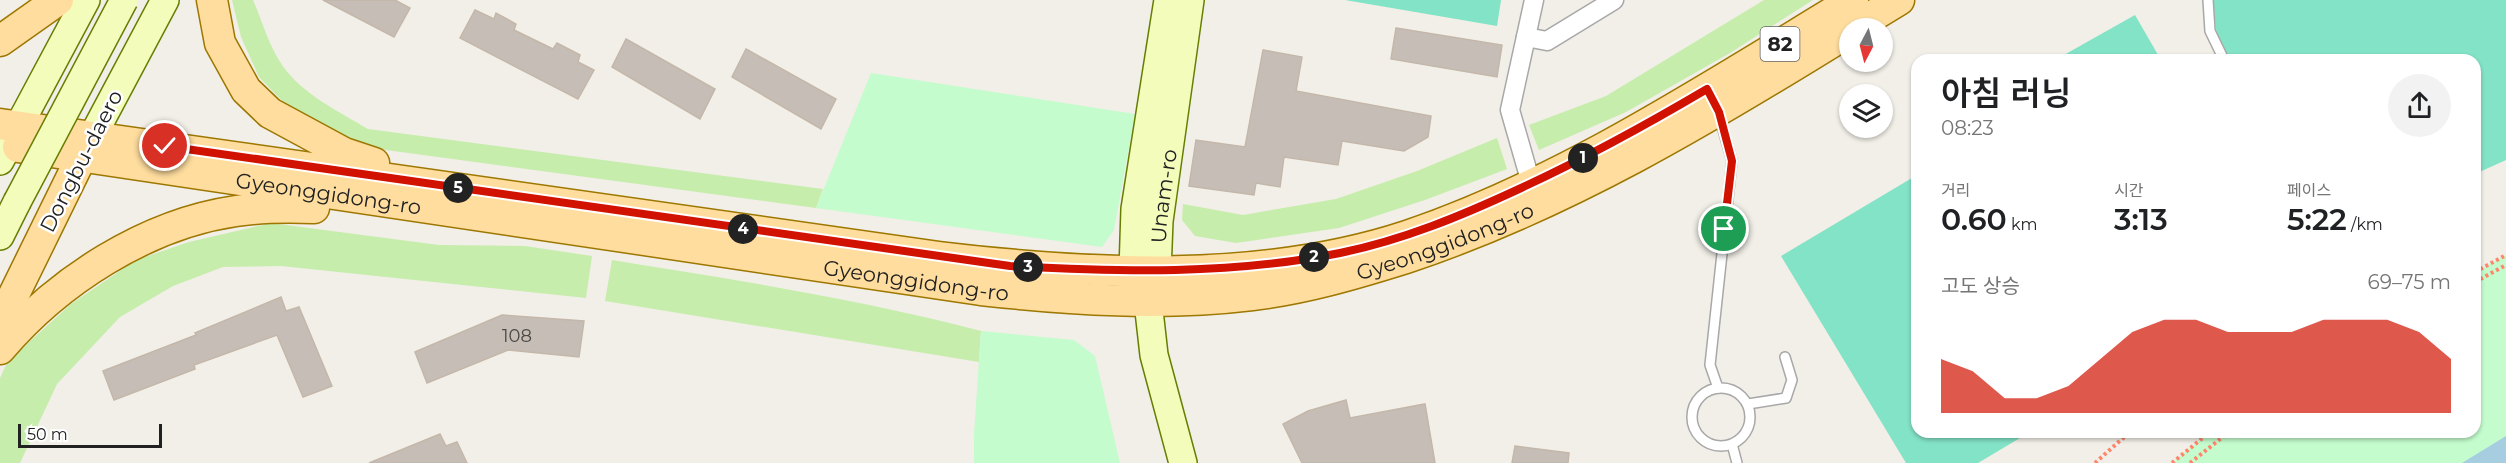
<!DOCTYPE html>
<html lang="ko">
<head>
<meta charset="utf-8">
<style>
  :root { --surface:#fff; --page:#f2f2f2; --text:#202124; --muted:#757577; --accent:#d11200 }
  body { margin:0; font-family:Montserrat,"Noto Sans KR",sans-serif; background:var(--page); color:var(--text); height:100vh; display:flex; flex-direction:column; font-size:22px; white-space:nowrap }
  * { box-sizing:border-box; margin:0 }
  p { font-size:20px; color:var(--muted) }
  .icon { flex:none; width:33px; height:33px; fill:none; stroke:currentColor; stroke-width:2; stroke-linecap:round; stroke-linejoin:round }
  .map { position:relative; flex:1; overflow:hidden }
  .panel { position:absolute; left:1911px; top:54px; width:570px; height:384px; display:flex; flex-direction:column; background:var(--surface); border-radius:18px; box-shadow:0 2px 4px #0004 }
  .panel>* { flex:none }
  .needle { width:39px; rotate:187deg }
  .buttons { position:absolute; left:1839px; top:18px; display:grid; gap:12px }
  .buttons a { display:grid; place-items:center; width:54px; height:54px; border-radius:50%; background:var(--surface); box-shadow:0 2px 4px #0004; font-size:30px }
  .scale { position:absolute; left:18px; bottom:15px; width:144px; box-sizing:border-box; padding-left:6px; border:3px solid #212121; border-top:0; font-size:16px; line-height:21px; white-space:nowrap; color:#212121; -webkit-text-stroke:4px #fff; paint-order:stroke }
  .pin { position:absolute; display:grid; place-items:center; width:51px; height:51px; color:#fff; margin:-26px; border:3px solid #fff; border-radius:50%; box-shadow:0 2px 6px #0007 }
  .km { position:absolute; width:30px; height:30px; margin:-15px; border-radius:50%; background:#222; color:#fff; font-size:16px; line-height:30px; text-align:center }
  .round { display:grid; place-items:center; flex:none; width:63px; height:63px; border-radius:32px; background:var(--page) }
  .headline { display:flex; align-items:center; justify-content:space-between; height:102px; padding:0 30px }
  h1 { font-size:33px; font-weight:600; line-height:45px }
  .stats { display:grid; grid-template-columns:repeat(3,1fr); gap:9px; height:102px; padding:6px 30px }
  .stats div { display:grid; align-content:center }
  .stats b { font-size:30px; font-weight:600 }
  .stats small { font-size:16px; font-weight:400 }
  .stats p { font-size:16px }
  .chart { height:168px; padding:12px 30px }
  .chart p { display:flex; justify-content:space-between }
  .chart svg { width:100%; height:108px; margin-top:6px; fill:var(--accent); opacity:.7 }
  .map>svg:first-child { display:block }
  .grass { fill:#c6edac }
  .park { fill:#c4fccd }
  .pitch { fill:#83e3c6 }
  .water { fill:#a6cee0 }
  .building { fill:#c6beb6; stroke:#c4b7a9; stroke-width:1.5 }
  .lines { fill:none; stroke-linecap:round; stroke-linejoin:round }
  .lane-casing { stroke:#a8a8a8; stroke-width:12 }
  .street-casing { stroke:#a8a8a8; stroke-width:21 }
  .secondary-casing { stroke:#667e01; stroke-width:30 }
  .primary-casing { stroke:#9d7700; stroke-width:33 }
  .path { stroke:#ff866b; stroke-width:4; stroke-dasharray:3 3; stroke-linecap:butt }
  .lane { stroke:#fff; stroke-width:9 }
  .street { stroke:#fff; stroke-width:18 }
  .secondary { stroke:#f3fcba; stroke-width:27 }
  .primary { stroke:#ffdd9e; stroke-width:30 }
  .secondary-bridge-casing { stroke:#667e01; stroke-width:30; stroke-linecap:butt }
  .secondary-bridge { stroke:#f3fcba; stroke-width:27 }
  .route-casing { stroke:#fff; stroke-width:12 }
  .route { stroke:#d11200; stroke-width:8 }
  .labels { text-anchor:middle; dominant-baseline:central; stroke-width:5; stroke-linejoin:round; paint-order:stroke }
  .number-label { font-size:18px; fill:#4a4846 }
  .shield { fill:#fff; stroke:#646464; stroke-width:1.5 }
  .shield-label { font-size:20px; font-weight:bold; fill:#212121 }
  .street-label { font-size:21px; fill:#212121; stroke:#fff }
</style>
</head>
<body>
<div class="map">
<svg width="2506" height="463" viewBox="0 0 2506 463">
  <rect width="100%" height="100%" fill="#f1efe7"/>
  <!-- grass -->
  <g class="grass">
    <path d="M 232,0 L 253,0 C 262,21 269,46 282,65 C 302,94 338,111 368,129 L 823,189 L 816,208 L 364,147 L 286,105 L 259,77 L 241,37 Z"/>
    <polygon points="1764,0 1813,0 1730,53 1626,112 1539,150 1529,125 1606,96"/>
    <polygon points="1497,138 1507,169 1425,200 1339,228 1236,243 1195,236 1182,220 1183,204 1243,215 1336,199 1417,171"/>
    <polygon points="271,223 439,245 525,246 592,256 586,298 281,266 223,267 173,286 120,317 57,384 20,463 0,463 0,378 8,361 71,304 136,260 189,242"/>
    <path d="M 612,260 C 736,280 859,299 981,331 L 979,362 L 605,301 Z"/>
  </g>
  <!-- park -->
  <g class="park">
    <polygon points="871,73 1135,114 1114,230 1102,247 816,208"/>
    <polygon points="2506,255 2506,463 2172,463 2210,432 2475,432 2475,272"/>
    <polygon points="981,331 1074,340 1095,356 1120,463 974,463 974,434"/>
  </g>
  <!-- pitch -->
  <g class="pitch">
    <polygon points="1345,0 1501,0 1497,26"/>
    <polygon points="2213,0 2506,0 2506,160 2475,174 2475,60 2222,60 2218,48"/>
    <polygon points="2135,15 2161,60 2055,60"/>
    <polygon points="1917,175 1917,432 2030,432 1978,463 1906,463 1781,256"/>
  </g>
  <!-- water -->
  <polygon class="water" points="2506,436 2506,463 2462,463"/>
  <!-- building -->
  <g class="building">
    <polygon points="323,0 395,0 410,8 394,37"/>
    <polygon points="475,10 494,19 496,13 516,24 514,30 553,49 557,43 580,55 578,62 594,70 578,99 460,38"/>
    <polygon points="1396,28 1502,45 1497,77 1391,59"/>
    <polygon points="626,39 715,89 700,119 612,67"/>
    <polygon points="746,49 836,99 821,129 732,77"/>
    <polygon points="1263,50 1302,57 1296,91 1431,116 1428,137 1404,151 1342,141 1338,165 1284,157 1280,187 1256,183 1254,195 1189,186 1196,140 1245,147"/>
    <polygon points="281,297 286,311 299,307 332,386 303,397 277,335 194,365 195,369 114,400 103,371 196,335 195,333"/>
    <polygon points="502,315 584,321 579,357 508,350 427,383 415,352"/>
    <polygon points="1346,400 1350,418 1425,404 1435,463 1302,463 1283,424 1308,411"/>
    <polygon points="440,434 446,446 457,442 467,463 369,463"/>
    <polygon points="1515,446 1569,453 1568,463 1512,463"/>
  </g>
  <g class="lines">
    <defs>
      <g id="lane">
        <polyline points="2208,0 2210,31 2224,60"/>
        <circle cx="1721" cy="417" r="29"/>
        <polyline points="1718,388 1710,365 1732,161 1719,115"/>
        <polyline points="1748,404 1786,398 1792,380 1785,357"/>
        <polyline points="1732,444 1737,463"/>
      </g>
      <g id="street">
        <polyline points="1526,37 1547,41 1614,0"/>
        <polyline points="1531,183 1510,110 1534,0"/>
      </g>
      <g id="secondary">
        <polyline points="1168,0 1135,209 1133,271 1148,302 1154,355 1183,463"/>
        <polyline points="83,154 165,0"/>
        <polyline points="0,161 86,0"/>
        <polyline points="0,236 17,202"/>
        <path id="s1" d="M 1151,293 L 1157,271 L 1159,221 L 1190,0"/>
      </g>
      <g id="primary">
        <polyline points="212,0 220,43 246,90 270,113 344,153 374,163"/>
        <polyline points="1853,28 1899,0"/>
        <polyline points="0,41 58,0"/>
        <path d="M 0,124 L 939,257 C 1089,275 1262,284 1407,236 C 1564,183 1711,86 1853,0"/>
        <path id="s2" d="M 18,147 L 981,290 C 1072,300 1161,306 1252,295 C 1304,289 1355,274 1406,258 C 1565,205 1708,119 1850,31"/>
        <polyline points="0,323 81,158"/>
        <path d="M 0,349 C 58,281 146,224 236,211 C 262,207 287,207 314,208"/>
      </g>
    </defs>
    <!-- lane casing -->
    <use href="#lane" class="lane-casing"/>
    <!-- street casing -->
    <use href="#street" class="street-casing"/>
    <!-- secondary casing -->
    <use href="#secondary" class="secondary-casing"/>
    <!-- primary casing -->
    <use href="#primary" class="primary-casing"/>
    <!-- path -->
    <g class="path">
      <polyline points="2475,272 2506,255"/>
      <polyline points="2475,282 2506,265"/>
      <polyline points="2095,463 2130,432"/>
      <polyline points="2172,463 2210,432"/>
      <polyline points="2190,463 2229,432"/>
    </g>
    <!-- lane -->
    <use href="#lane" class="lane"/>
    <!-- street -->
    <use href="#street" class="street"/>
    <!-- secondary -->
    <use href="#secondary" class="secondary"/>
    <!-- primary -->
    <use href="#primary" class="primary"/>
    <defs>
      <polyline id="secondary-bridge" points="17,202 124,0"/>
    </defs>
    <!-- secondary-bridge casing -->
    <use href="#secondary-bridge" class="secondary-bridge-casing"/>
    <!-- secondary-bridge -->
    <use href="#secondary-bridge" class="secondary-bridge"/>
  </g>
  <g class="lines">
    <defs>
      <path id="route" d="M 165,146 L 1010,266 C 1121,272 1230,275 1340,253 C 1403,240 1461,216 1519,189 C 1584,159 1646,125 1707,89 L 1719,112 L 1732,161 L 1724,229"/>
    </defs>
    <!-- route casing -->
    <use href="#route" class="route-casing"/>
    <!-- route -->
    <use href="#route" class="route"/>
  </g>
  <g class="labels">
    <!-- number labels -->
    <g class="number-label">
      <text x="517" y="336">108</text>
    </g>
    <!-- shield labels -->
    <rect class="shield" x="1760.5" y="27" width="39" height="34" rx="4.5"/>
    <g class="shield-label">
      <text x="1780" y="44">82</text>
    </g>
    <!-- street labels -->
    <g class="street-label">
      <text transform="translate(81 161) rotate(-63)">Dongbu-daero</text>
      <text stroke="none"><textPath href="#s2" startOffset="314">Gyeonggidong-ro</textPath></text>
      <text stroke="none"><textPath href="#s1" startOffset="98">Unam-ro</textPath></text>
      <text stroke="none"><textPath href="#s2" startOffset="1446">Gyeonggidong-ro</textPath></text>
      <text stroke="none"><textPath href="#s2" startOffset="908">Gyeonggidong-ro</textPath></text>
    </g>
  </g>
</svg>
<div class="buttons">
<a><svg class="needle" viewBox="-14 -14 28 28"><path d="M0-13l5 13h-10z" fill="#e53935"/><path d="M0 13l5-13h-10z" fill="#757577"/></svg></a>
<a><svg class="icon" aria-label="layers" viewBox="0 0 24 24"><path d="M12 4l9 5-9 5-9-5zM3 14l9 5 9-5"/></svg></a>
</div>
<div class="scale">50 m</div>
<div class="pin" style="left:1724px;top:229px;background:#1e9e55"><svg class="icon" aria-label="arrive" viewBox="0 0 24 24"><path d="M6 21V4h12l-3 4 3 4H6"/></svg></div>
<div class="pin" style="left:165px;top:146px;background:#d93025"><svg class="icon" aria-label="check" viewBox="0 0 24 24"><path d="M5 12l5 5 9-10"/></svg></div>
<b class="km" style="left:1583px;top:158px">1</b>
<b class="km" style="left:1314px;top:257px">2</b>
<b class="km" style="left:1028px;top:267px">3</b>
<b class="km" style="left:743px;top:229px">4</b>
<b class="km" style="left:458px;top:188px">5</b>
<section class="panel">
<div class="headline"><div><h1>아침 러닝</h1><p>08:23</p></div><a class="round"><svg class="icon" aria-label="share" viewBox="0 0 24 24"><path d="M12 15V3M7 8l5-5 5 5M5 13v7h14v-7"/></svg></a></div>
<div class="stats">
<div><p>거리</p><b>0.60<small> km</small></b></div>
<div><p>시간</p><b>3:13</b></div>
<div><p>페이스</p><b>5:22<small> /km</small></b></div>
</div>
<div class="chart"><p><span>고도 상승</span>69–75 m</p>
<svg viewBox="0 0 160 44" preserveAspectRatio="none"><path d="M0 44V22L10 27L20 38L30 38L40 33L50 22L60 11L70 6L80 6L90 11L100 11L110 11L120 6L130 6L140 6L150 11L160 22V44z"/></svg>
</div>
</section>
</div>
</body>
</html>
